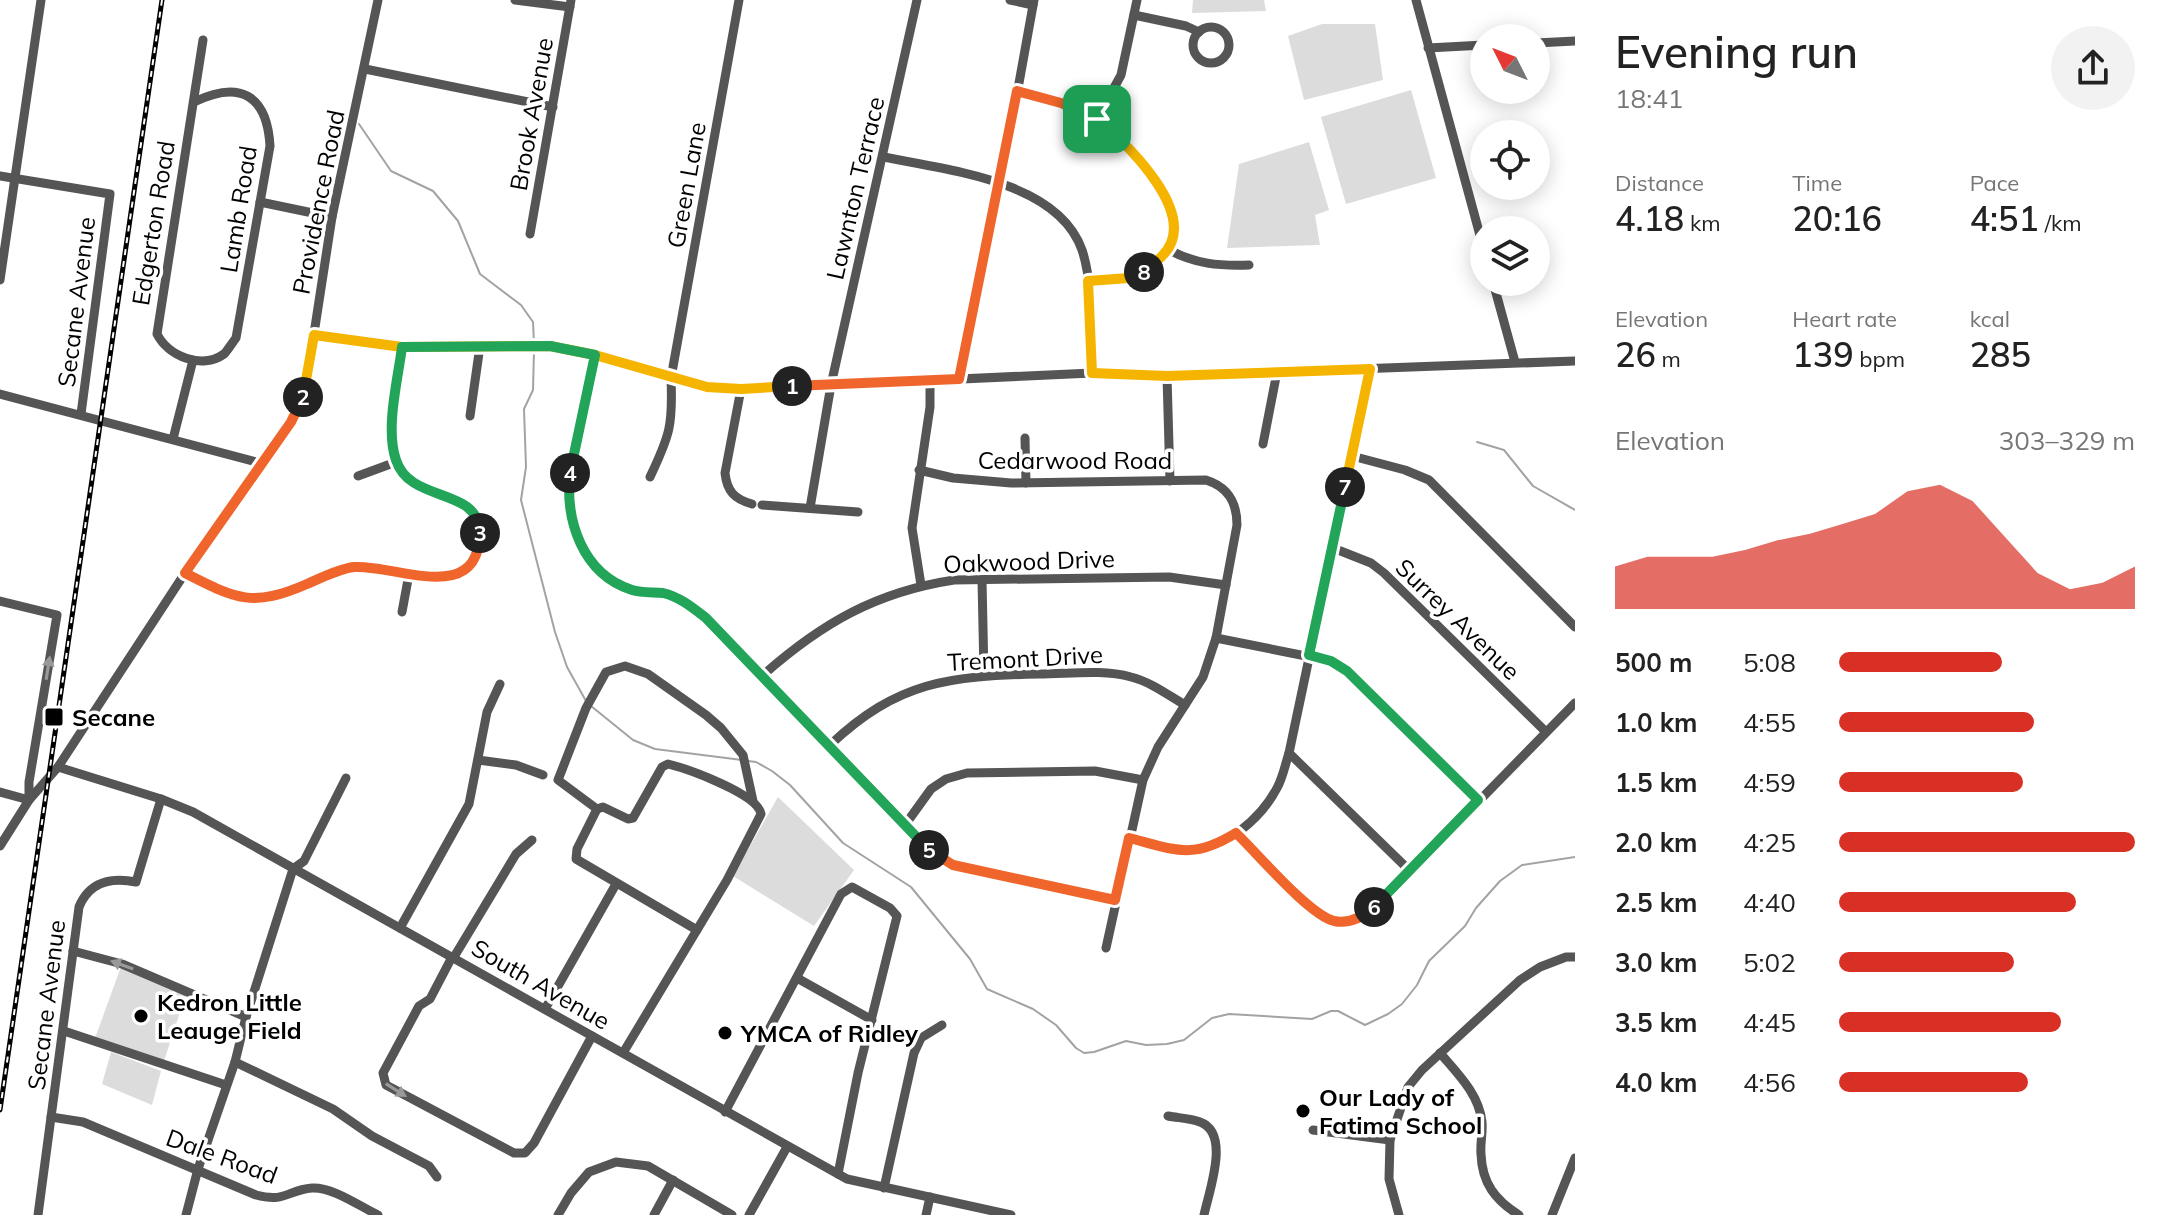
<!DOCTYPE html>
<html lang="en">
<head>
<meta charset="utf-8">
<style>
  :root { --surface:#fff; --page:#f2f2f2; --text:#222; --muted:#767676; --accent:#d93025 }
  body { margin:0; font-family:Mulish,sans-serif; background:var(--page); color:var(--text); height:100vh; display:flex; flex-direction:column; font-size:30px; white-space:nowrap }
  * { box-sizing:border-box; margin:0 }
  p { font-size:26px; color:var(--muted) }
  .icon { flex:none; width:44px; height:44px; fill:none; stroke:currentColor; stroke-width:2; stroke-linecap:round; stroke-linejoin:round }
  .map { position:relative; flex:1; overflow:hidden }
  .details { display:flex; flex-direction:column; background:var(--surface); width:600px }
  .details>* { flex:none }
  .needle { width:52px; rotate:312deg }
  .tools { position:absolute; left:1470px; top:24px; display:grid; gap:16px }
  .tools a { display:grid; place-items:center; width:80px; height:80px; border-radius:50%; background:var(--surface); box-shadow:0 4px 20px #0003; font-size:40px }
  .pin { position:absolute; display:grid; place-items:center; width:68px; height:68px; color:#fff; margin:-34px; border-radius:16px; box-shadow:0 4px 12px #0006 }
  .km { position:absolute; width:40px; height:40px; margin:-20px; border-radius:50%; background:#222; color:#fff; font-size:22px; line-height:40px; text-align:center }
  .round { display:grid; place-items:center; flex:none; width:84px; height:84px; border-radius:42px; background:var(--page) }
  .overview { display:flex; align-items:center; justify-content:space-between; height:136px; padding:0 40px }
  h1 { font-size:44px; font-weight:600; line-height:60px }
  .figures { display:grid; grid-template-columns:repeat(3,1fr); gap:12px; height:136px; padding:8px 40px }
  .figures div { display:grid; align-content:center }
  .figures b { font-size:34px; font-weight:600 }
  .figures small { font-size:22px; font-weight:400 }
  .figures p { font-size:22px }
  .chart { height:224px; padding:16px 40px }
  .chart p { display:flex; justify-content:space-between }
  .chart svg { width:100%; height:144px; margin-top:8px; fill:var(--accent); opacity:.7 }
  ul { padding:0 40px; list-style:none; font-size:26px }
  li { display:grid; grid-template-columns:128px 96px 1fr; align-items:center; height:60px }
  li i { height:20px; border-radius:10px; background:var(--accent) }
  main { display:flex; flex:1; min-height:0 }
  .map>svg:first-child { display:block }
  .green { fill:#dcdcdc }
  .lines { fill:none; stroke-linecap:round; stroke-linejoin:round }
  .stream { stroke:#a3a3a3; stroke-width:2 }
  .minor { stroke:#555; stroke-width:9 }
  .rail-casing { stroke:#000; stroke-width:5 }
  .rail { stroke:#fff; stroke-width:2; stroke-dasharray:6; stroke-linecap:butt }
  .oneway { fill:#999 }
  .split-1-casing { stroke:#fff; stroke-width:16 }
  .split-2-casing { stroke:#fff; stroke-width:16 }
  .split-3-casing { stroke:#fff; stroke-width:16 }
  .split-4-casing { stroke:#fff; stroke-width:16 }
  .split-5-casing { stroke:#fff; stroke-width:16 }
  .split-6-casing { stroke:#fff; stroke-width:16 }
  .split-7-casing { stroke:#fff; stroke-width:16 }
  .split-8-casing { stroke:#fff; stroke-width:16 }
  .split-9-casing { stroke:#fff; stroke-width:16 }
  .split-1 { stroke:#f0652b; stroke-width:10 }
  .split-2 { stroke:#f5b400; stroke-width:10 }
  .split-3 { stroke:#f0652b; stroke-width:10 }
  .split-4 { stroke:#22a559; stroke-width:10 }
  .split-5 { stroke:#22a559; stroke-width:10 }
  .split-6 { stroke:#f0652b; stroke-width:10 }
  .split-7 { stroke:#22a559; stroke-width:10 }
  .split-8 { stroke:#f5b400; stroke-width:10 }
  .split-9 { stroke:#f5b400; stroke-width:10 }
  .poi-dot { fill:#000; stroke:#fff; stroke-width:3 }
  .labels { text-anchor:middle; dominant-baseline:central; stroke-width:7; stroke-linejoin:round; paint-order:stroke }
  .street-label { font-size:24px; fill:#000; stroke:#fff }
  .poi-label { font-size:24px; font-weight:bold; fill:#000; stroke:#fff; text-anchor:start }
</style>
</head>
<body>
<main>
<div class="map">
<svg width="1575" height="1215" viewBox="0 0 1575 1215">
  <rect width="100%" height="100%" fill="#fff"/>
  <!-- green -->
  <g class="green">
    <polygon points="1193,0 1264,0 1266,11 1192,13"/>
    <polygon points="1322,24 1375,24 1383,80 1304,100 1288,36"/>
    <polygon points="1411,90 1436,178 1346,204 1321,117"/>
    <polygon points="1309,142 1329,210 1315,215 1320,245 1227,248 1239,164"/>
    <polygon points="778,797 854,870 814,926 733,876"/>
    <polygon points="122,964 187,991 163,1064 94,1041"/>
    <polygon points="111,1052 161,1071 152,1105 102,1084"/>
  </g>
  <g class="lines">
    <!-- stream -->
    <g class="stream">
      <polyline points="359,124 391,171 433,191 458,221 480,274 521,305 533,322 534,344"/>
      <polyline points="534,350 533,390 524,409 526,467 521,500 555,632 567,667 586,701"/>
      <polyline points="1477,442 1504,450 1533,486 1575,510"/>
      <polyline points="591,706 633,740 655,749 742,760"/>
      <polyline points="748,761 756,762 772,771 790,785 843,843 911,887 970,959 987,989 1033,1009 1056,1025 1076,1048 1084,1053 1094,1052 1126,1041 1146,1045 1167,1044 1184,1040 1212,1018 1229,1014 1312,1019 1331,1011 1338,1011 1365,1025 1388,1014 1402,1004 1417,985 1429,961 1465,926 1476,908 1500,881 1522,865 1575,857"/>
    </g>
    <!-- minor -->
    <g class="minor">
      <polyline points="515,0 570,7"/>
      <polyline points="1010,0 1033,5"/>
      <polyline points="1416,0 1484,250"/>
      <polyline points="1134,15 1186,26 1199,32"/>
      <circle cx="1211" cy="45" r="18"/>
      <polyline points="1536,43 1575,41"/>
      <polyline points="1428,48 1484,45"/>
      <polyline points="365,69 553,107"/>
      <path d="M 1017,91 C 1043,98 1075,104 1098,120 C 1127,140 1180,199 1173,236 C 1171,247 1165,254 1157,261 C 1150,269 1141,274 1131,278 C 1118,282 1101,280 1088,281"/>
      <path d="M 194,102 C 239,80 267,94 270,146 L 236,338 C 232,343 228,350 224,354 C 202,370 168,356 157,334 L 203,40"/>
      <polyline points="1097,119 1121,75 1137,0"/>
      <path d="M 884,157 C 945,170 1058,180 1082,250 C 1094,285 1090,336 1092,373"/>
      <polyline points="0,176 110,194 81,414"/>
      <polyline points="260,202 332,217"/>
      <polyline points="530,234 571,0"/>
      <path d="M 1169,250 C 1196,264 1218,266 1249,265"/>
      <polyline points="0,280 41,0"/>
      <polyline points="1493,282 1515,362"/>
      <polyline points="314,335 402,347 550,346 595,355 707,387 741,389 1092,373 1167,376 1575,361"/>
      <path d="M 595,355 C 580,423 536,539 616,582 C 632,591 647,590 664,594 C 680,597 693,608 706,618 L 929,849 L 944,862 L 1115,900"/>
      <polyline points="1167,376 1170,481"/>
      <polyline points="959,379 965,340 1010,133 1034,0"/>
      <path d="M 741,389 L 725,473 C 727,491 734,499 752,504"/>
      <polyline points="0,394 260,463"/>
      <polyline points="470,416 480,346"/>
      <polyline points="1025,438 1026,483"/>
      <polyline points="173,439 193,360"/>
      <polyline points="1263,444 1277,372"/>
      <polyline points="1352,456 1405,470 1429,480 1575,627"/>
      <path d="M 919,470 L 953,478 L 1011,483 L 1206,480 C 1228,487 1237,502 1237,525 L 1216,638 L 1203,677 L 1158,747 L 1143,780 L 1106,948"/>
      <polyline points="358,476 396,462"/>
      <path d="M 650,477 C 670,435 673,425 671,378 L 739,0"/>
      <polyline points="762,505 858,512"/>
      <polyline points="810,508 831,385 917,0"/>
      <polyline points="1333,548 1371,563 1384,573 1546,732"/>
      <path d="M 185,573 C 235,598 251,608 305,585 C 319,579 336,570 351,567 C 383,562 416,584 447,577 C 462,573 473,565 478,550 C 484,531 476,508 456,499 C 447,495 436,495 427,491 C 415,487 402,474 396,462 C 384,434 398,377 402,347"/>
      <polyline points="982,580 984,675"/>
      <polyline points="921,585 912,528 930,407 930,381"/>
      <polyline points="0,601 57,615 29,782 29,800 0,792"/>
      <polyline points="402,612 409,574"/>
      <polyline points="1216,638 1331,661 1356,680 1478,800"/>
      <path d="M 763,675 C 822,623 876,592 954,580 L 1169,577 L 1226,585"/>
      <path d="M 830,745 C 898,681 949,676 1039,674 C 1069,674 1102,669 1131,677 C 1151,682 1168,695 1185,705"/>
      <polyline points="1289,753 1409,870"/>
      <polyline points="478,760 516,765 543,775"/>
      <polyline points="58,767 161,799 193,812 847,1179 1011,1215"/>
      <path d="M 597,809 L 603,807 L 628,819 L 633,818 L 662,767 L 668,764 C 688,769 758,794 761,814 L 727,880 L 623,1053"/>
      <polyline points="597,809 558,780 586,708 606,672 625,666 648,674 706,715 721,728 743,755 753,801"/>
      <polyline points="597,809 577,849 576,859 697,930"/>
      <polyline points="905,825 931,789 946,779 967,773 1095,771 1143,780"/>
      <path d="M 1236,833 L 1320,915 C 1340,925 1357,922 1374,908 L 1575,703"/>
      <path d="M 1129,838 C 1149,843 1170,851 1190,851 C 1224,851 1262,817 1277,788 C 1283,777 1285,765 1289,753 L 1370,369"/>
      <polyline points="0,846 29,800 58,767 185,573 291,422 305,392 332,217 378,0"/>
      <polyline points="293,869 304,861 346,778"/>
      <polyline points="400,928 469,804 487,712 500,684"/>
      <polyline points="73,951 122,964 246,1017"/>
      <polyline points="452,957 430,999 419,1006 383,1073 386,1085 514,1153 525,1153 534,1143 592,1036"/>
      <polyline points="454,957 516,854 532,840"/>
      <polyline points="797,978 872,1020"/>
      <polyline points="545,1009 616,884"/>
      <polyline points="64,1031 226,1085"/>
      <path d="M 1440,1053 C 1457,1073 1479,1094 1482,1122 C 1483,1133 1480,1143 1481,1154 C 1482,1183 1495,1200 1519,1215"/>
      <polyline points="235,1062 333,1109 372,1136 429,1166 437,1177"/>
      <polyline points="725,1112 841,894 852,887 890,908 897,916 858,1073 838,1174"/>
      <path d="M 1168,1116 C 1178,1118 1190,1118 1200,1122 C 1231,1133 1209,1191 1204,1215"/>
      <path d="M 51,1117 L 83,1122 L 256,1195 C 286,1203 287,1190 312,1188 C 333,1187 359,1206 378,1215"/>
      <polyline points="1313,1130 1390,1140"/>
      <polyline points="884,1188 914,1053 921,1038 942,1025"/>
      <path d="M 38,1215 L 79,907 C 89,882 111,877 136,882 L 161,799"/>
      <polyline points="186,1215 198,1169 235,1062 246,1017 293,869"/>
      <polyline points="558,1215 571,1193 589,1172 616,1162 648,1166 732,1215"/>
      <polyline points="654,1215 673,1180"/>
      <polyline points="749,1215 787,1147"/>
      <polyline points="926,1215 930,1197"/>
      <polyline points="1399,1215 1389,1179 1390,1140 1408,1087 1422,1070 1520,980 1540,967 1566,957 1575,957"/>
      <polyline points="1552,1215 1575,1158"/>
    </g>
    <defs>
      <polyline id="rail" points="0,1110 162,0"/>
    </defs>
    <!-- rail casing -->
    <use href="#rail" class="rail-casing"/>
    <!-- rail -->
    <use href="#rail" class="rail"/>
  </g>
  <!-- one-way arrows -->
  <defs><path id="oneway-solid" d="M-6-.8H1V-3.2L6.5 0L1 3.2V.8H-6Z" transform="scale(2)"/></defs>
  <g class="oneway">
    <use href="#oneway-solid" transform="translate(48 668) rotate(-81)"/>
    <use href="#oneway-solid" transform="translate(122 965) rotate(-160)"/>
    <use href="#oneway-solid" transform="translate(396 1090) rotate(32)"/>
  </g>
  <g class="lines">
    <defs>
      <polyline id="split-1" points="792,386 959,379 1017,91 1061,103 1097,119"/>
      <polyline id="split-2" points="303,397 314,335 402,347 550,346 595,355 707,387 741,389 792,386"/>
      <path id="split-3" d="M 303,397 L 291,422 L 185,573 C 236,599 252,608 307,584 C 321,578 338,569 354,567 C 396,564 478,607 480,533"/>
      <path id="split-4" d="M 480,533 C 479,486 410,504 396,460 C 385,429 398,379 402,347 L 550,346 L 595,355 L 570,473"/>
      <path id="split-5" d="M 570,473 C 565,520 582,574 632,590 C 642,593 653,592 663,593 C 680,597 693,608 706,618 L 929,850"/>
      <path id="split-6" d="M 929,850 L 953,865 L 1115,900 L 1129,838 C 1176,850 1192,860 1236,833 C 1257,853 1309,915 1334,921 C 1349,924 1363,917 1374,907"/>
      <polyline id="split-7" points="1345,487 1309,655 1331,661 1347,671 1478,800 1374,907"/>
      <polyline id="split-8" points="1144,272 1129,278 1088,281 1092,373 1167,376 1370,369 1345,487"/>
      <path id="split-9" d="M 1097,119 C 1127,144 1203,216 1162,256 C 1156,262 1151,268 1144,272"/>
    </defs>
    <!-- split-1 casing -->
    <use href="#split-1" class="split-1-casing"/>
    <!-- split-2 casing -->
    <use href="#split-2" class="split-2-casing"/>
    <!-- split-3 casing -->
    <use href="#split-3" class="split-3-casing"/>
    <!-- split-4 casing -->
    <use href="#split-4" class="split-4-casing"/>
    <!-- split-5 casing -->
    <use href="#split-5" class="split-5-casing"/>
    <!-- split-6 casing -->
    <use href="#split-6" class="split-6-casing"/>
    <!-- split-7 casing -->
    <use href="#split-7" class="split-7-casing"/>
    <!-- split-8 casing -->
    <use href="#split-8" class="split-8-casing"/>
    <!-- split-9 casing -->
    <use href="#split-9" class="split-9-casing"/>
    <!-- split-1 -->
    <use href="#split-1" class="split-1"/>
    <!-- split-2 -->
    <use href="#split-2" class="split-2"/>
    <!-- split-3 -->
    <use href="#split-3" class="split-3"/>
    <!-- split-4 -->
    <use href="#split-4" class="split-4"/>
    <!-- split-5 -->
    <use href="#split-5" class="split-5"/>
    <!-- split-6 -->
    <use href="#split-6" class="split-6"/>
    <!-- split-7 -->
    <use href="#split-7" class="split-7"/>
    <!-- split-8 -->
    <use href="#split-8" class="split-8"/>
    <!-- split-9 -->
    <use href="#split-9" class="split-9"/>
  </g>
  <!-- markers -->
  <g class="poi-dot">
    <rect x="44" y="707" width="20" height="20" rx="4"/>
    <circle cx="141" cy="1016" r="8"/>
    <circle cx="725" cy="1033" r="8"/>
    <circle cx="1303" cy="1111" r="8"/>
  </g>
  <g class="labels">
    <!-- street labels -->
    <g class="street-label">
      <text transform="translate(531 114) rotate(-80)">Brook Avenue</text>
      <text transform="translate(686 185) rotate(-80)">Green Lane</text>
      <text transform="translate(855 188) rotate(-77)">Lawnton Terrace</text>
      <text transform="translate(318 202) rotate(-79)">Providence Road</text>
      <text transform="translate(238 209) rotate(-81)">Lamb Road</text>
      <text transform="translate(153 223) rotate(-81)">Edgerton Road</text>
      <text transform="translate(76 302) rotate(-83)">Secane Avenue</text>
      <text x="1075" y="460">Cedarwood Road</text>
      <text transform="translate(1029 561) rotate(-2)">Oakwood Drive</text>
      <text transform="translate(1458 619) rotate(44)">Surrey Avenue</text>
      <text transform="translate(1025 658) rotate(-3)">Tremont Drive</text>
      <text transform="translate(541 984) rotate(30)">South Avenue</text>
      <text transform="translate(46 1005) rotate(-83)">Secane Avenue</text>
      <text transform="translate(222 1156) rotate(20)">Dale Road</text>
    </g>
    <!-- poi labels -->
    <g class="poi-label">
      <text x="72" y="717">Secane</text>
      <text x="157" y="1002">Kedron Little<tspan x="157" dy="28">Leauge Field</tspan></text>
      <text x="741" y="1033">YMCA of Ridley</text>
      <text x="1319" y="1097">Our Lady of<tspan x="1319" dy="28">Fatima School</tspan></text>
    </g>
  </g>
</svg>
<div class="tools">
<a><svg class="needle" viewBox="-14 -14 28 28"><path d="M0-13l5 13h-10z" fill="#e53935"/><path d="M0 13l5-13h-10z" fill="#767676"/></svg></a>
<a><svg class="icon" aria-label="locate" viewBox="0 0 24 24"><circle cx="12" cy="12" r="6"/><path d="M12 2v4M12 18v4M2 12h4M18 12h4"/></svg></a>
<a><svg class="icon" aria-label="layers" viewBox="0 0 24 24"><path d="M12 4l9 5-9 5-9-5zM3 14l9 5 9-5"/></svg></a>
</div>
<div class="pin" style="left:1097px;top:119px;background:#1e9e55"><svg class="icon" aria-label="arrive" viewBox="0 0 24 24"><path d="M6 21V4h12l-3 4 3 4H6"/></svg></div>
<b class="km" style="left:792px;top:386px">1</b>
<b class="km" style="left:303px;top:397px">2</b>
<b class="km" style="left:480px;top:533px">3</b>
<b class="km" style="left:570px;top:473px">4</b>
<b class="km" style="left:929px;top:850px">5</b>
<b class="km" style="left:1374px;top:907px">6</b>
<b class="km" style="left:1345px;top:487px">7</b>
<b class="km" style="left:1144px;top:272px">8</b>
</div>
<section class="details">
<div class="overview"><div><h1>Evening run</h1><p>18:41</p></div><a class="round"><svg class="icon" aria-label="share" viewBox="0 0 24 24"><path d="M12 15V3M7 8l5-5 5 5M5 13v7h14v-7"/></svg></a></div>
<div class="figures">
<div><p>Distance</p><b>4.18<small> km</small></b></div>
<div><p>Time</p><b>20:16</b></div>
<div><p>Pace</p><b>4:51<small> /km</small></b></div>
</div>
<div class="figures">
<div><p>Elevation</p><b>26<small> m</small></b></div>
<div><p>Heart rate</p><b>139<small> bpm</small></b></div>
<div><p>kcal</p><b>285</b></div>
</div>
<div class="chart"><p><span>Elevation</span>303–329 m</p>
<svg viewBox="0 0 160 44" preserveAspectRatio="none"><path d="M0 44V31L10 28L20 28L30 28L40 26L50 23L60 21L70 18L80 15L90 8L100 6L110 11L120 22L130 33L140 38L150 36L160 31V44z"/></svg>
</div>
<ul>
<li><b>500 m</b>5:08<i style="width:55%"></i></li>
<li><b>1.0 km</b>4:55<i style="width:66%"></i></li>
<li><b>1.5 km</b>4:59<i style="width:62%"></i></li>
<li><b>2.0 km</b>4:25<i style="width:100%"></i></li>
<li><b>2.5 km</b>4:40<i style="width:80%"></i></li>
<li><b>3.0 km</b>5:02<i style="width:59%"></i></li>
<li><b>3.5 km</b>4:45<i style="width:75%"></i></li>
<li><b>4.0 km</b>4:56<i style="width:64%"></i></li>
</ul>
</section>
</main>
</body>
</html>
